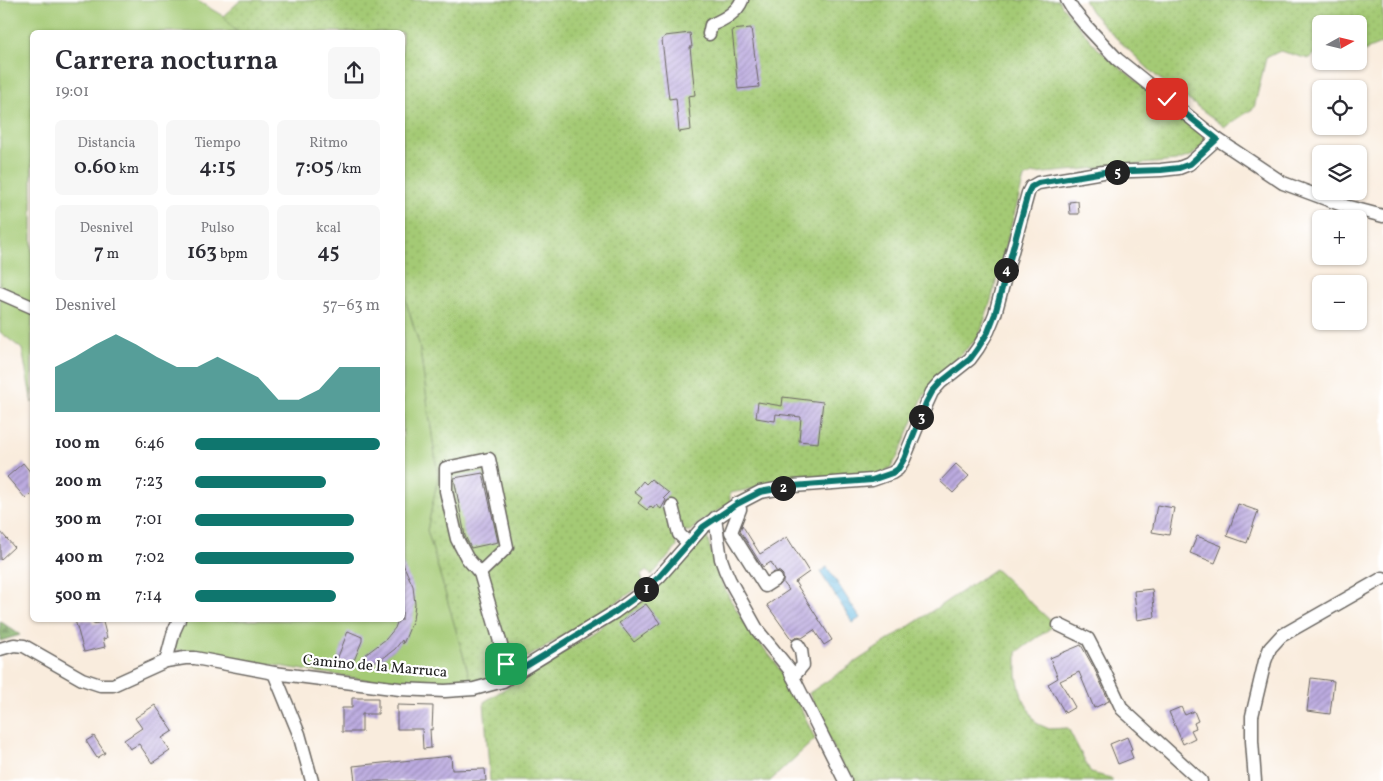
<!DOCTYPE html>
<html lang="es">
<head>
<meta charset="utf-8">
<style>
  :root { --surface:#fff; --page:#f7f7f7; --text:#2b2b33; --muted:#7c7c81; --accent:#0f766e }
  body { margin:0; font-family:Vollkorn,serif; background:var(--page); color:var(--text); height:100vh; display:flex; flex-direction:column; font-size:19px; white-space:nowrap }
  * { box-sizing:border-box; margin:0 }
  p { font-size:16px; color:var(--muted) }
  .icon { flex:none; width:28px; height:28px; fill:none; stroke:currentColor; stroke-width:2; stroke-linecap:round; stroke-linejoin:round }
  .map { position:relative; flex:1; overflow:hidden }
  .side { position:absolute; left:30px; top:30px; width:375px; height:592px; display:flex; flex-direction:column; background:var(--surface); border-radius:8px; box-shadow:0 1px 4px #0004 }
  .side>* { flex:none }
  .needle { width:32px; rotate:82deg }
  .fabs { position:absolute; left:1312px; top:15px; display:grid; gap:10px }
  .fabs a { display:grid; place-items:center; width:55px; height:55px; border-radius:8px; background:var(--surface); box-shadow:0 1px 4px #0004; font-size:25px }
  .pin { position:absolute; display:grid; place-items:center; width:42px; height:42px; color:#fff; margin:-21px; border-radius:10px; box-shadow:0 2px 8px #0006 }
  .km { position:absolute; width:25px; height:25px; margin:-12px; border-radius:50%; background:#222; color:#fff; font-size:14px; line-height:25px; text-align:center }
  .round { display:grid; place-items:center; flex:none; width:52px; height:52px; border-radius:8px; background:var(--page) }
  .head { display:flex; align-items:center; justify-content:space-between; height:85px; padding:0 25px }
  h1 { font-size:28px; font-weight:600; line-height:38px }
  .figures { display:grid; grid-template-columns:repeat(3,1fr); gap:8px; height:85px; padding:5px 25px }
  .figures div { display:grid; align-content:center; border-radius:8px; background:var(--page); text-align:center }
  .figures b { font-size:21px; font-weight:600 }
  .figures small { font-size:14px; font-weight:400 }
  .figures p { font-size:14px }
  .chart { height:140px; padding:10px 25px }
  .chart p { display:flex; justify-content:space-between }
  .chart svg { width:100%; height:90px; margin-top:5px; fill:var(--accent); opacity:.7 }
  ul { padding:0 25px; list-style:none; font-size:16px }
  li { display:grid; grid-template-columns:80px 60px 1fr; align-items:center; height:38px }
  li i { height:12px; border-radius:6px; background:var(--accent) }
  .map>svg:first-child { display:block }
  .grass { fill:url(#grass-dots); stroke:#607348 }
  .forest { fill:url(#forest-firs); stroke:#506541 }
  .pitch { fill:#a4ca74; stroke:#607348 }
  .water { fill:url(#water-waves); stroke:#426c80 }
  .building { fill:url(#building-hatch) }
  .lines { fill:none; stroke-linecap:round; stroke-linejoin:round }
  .minor-casing { stroke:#696560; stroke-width:15 }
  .minor { stroke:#fff; stroke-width:12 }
  .route-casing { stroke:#fff; stroke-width:10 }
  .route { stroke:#0f766e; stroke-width:6 }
  .labels { text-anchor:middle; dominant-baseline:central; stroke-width:4.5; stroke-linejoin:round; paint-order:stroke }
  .street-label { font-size:15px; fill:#1c1c1c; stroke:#fff }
</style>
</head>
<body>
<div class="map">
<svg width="1383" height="781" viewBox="0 0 1383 781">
  <defs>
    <pattern id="grass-dots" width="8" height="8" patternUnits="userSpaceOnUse" patternTransform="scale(1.25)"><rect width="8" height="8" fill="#a4ca74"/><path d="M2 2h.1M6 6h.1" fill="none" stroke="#8dad64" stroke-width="1.8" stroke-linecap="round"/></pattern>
    <pattern id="forest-firs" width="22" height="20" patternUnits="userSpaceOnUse" patternTransform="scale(1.25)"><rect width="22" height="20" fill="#83ae66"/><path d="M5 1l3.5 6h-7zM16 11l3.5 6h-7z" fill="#6a8d53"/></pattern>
    <pattern id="water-waves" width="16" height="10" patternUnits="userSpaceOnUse" patternTransform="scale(1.25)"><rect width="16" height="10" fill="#67bbe3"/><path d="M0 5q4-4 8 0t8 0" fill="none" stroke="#59a0c2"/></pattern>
    <pattern id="building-hatch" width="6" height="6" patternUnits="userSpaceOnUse" patternTransform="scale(1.25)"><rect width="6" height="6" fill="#bcabe0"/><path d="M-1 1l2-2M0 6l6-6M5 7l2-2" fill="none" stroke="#988ab5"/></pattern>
  </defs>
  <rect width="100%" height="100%" fill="#fff"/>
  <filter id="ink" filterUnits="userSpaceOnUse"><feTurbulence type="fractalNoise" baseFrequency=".02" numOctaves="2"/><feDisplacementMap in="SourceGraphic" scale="10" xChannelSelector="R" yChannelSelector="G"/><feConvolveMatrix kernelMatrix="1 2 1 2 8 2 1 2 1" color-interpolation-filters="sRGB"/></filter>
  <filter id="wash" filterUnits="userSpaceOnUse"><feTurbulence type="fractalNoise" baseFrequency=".0096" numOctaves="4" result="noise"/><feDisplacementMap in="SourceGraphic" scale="20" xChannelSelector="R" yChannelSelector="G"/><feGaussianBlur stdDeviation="1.12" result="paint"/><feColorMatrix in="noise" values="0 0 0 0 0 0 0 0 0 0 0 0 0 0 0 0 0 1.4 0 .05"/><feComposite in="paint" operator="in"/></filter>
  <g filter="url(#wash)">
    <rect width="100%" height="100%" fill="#f9ecdd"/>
    <!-- grass -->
    <g class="grass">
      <polygon points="241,0 1059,0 1062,6 1097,48 1208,140 1193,155 1176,161 1033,174 1024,178 992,297 979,337 957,358 923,397 898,456 891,467 883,473 798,481 796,478 784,479 783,483 730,493 730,503 703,520 690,531 682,531 676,539 677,547 652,575 646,571 641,575 644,584 600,613 520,662 512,661 499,668 497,677 472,686 427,530 438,477 419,344 403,292 402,32 237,32 223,16"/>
      <polygon points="1084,0 1383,0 1383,43 1359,53 1359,24 1353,24 1353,16 1346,24 1321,24 1321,47 1309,59 1280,51 1266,58 1254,108 1225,127 1156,76 1112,34 1091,12"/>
      <polygon points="706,533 717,572 730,599 749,630 775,662 796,697 815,739 770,781 490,781 484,702 598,629"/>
      <polygon points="995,569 1055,625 1017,652 1017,676 1022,697 1036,723 1049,729 1068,728 1091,773 1111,778 1113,781 850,781 828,737 809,693"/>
    </g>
    <!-- forest -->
    <polygon class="forest" points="0,621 20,635 0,641"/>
    <!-- pitch -->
    <g class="pitch">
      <polygon points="0,0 196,0 223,16 237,32 32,32 32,403 22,349 0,332"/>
      <polygon points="403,292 419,344 438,477 427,530 472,686 404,686 166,648 174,620 402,620"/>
    </g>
    <!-- water -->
    <polygon class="water" points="827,567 860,618 853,623 820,572"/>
    <g id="blocks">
      <!-- building -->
      <g class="building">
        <polygon points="751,28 759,87 738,89 732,30"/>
        <polygon points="690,33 692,47 690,47 695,95 688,96 691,130 679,132 676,98 669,99 662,40 665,36"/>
        <polygon points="1078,201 1079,214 1070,214 1069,202"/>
        <polygon points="783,397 823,402 818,443 799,441 801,417 776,414 775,421 756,418 758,402 782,406"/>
        <polygon points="23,463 32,474 32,493 26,499 7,477"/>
        <polygon points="956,464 969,476 953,493 940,481"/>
        <polygon points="483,473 498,542 471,548 465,536 454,478"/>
        <polygon points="651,479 669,493 664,498 666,500 661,509 656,505 653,509 650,506 647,510 638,503 642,498 634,492 643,481 646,484"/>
        <polygon points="1238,504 1258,511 1247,543 1227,536"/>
        <polygon points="1157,505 1174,508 1169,535 1152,532"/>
        <polygon points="742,525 760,554 787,537 809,572 795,582 832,640 824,645 814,630 802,638 797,637 792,640 767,605 789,590 783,582 783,575 780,572 776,571 771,562 763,567 740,531"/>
        <polygon points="0,531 14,547 0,560"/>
        <polygon points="1197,536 1222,546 1215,563 1190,553"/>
        <polygon points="402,562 413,586 415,604 413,620 403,644 402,640 395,649 382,659 369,664 365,655 386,639 395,628 398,620 402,620"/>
        <polygon points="1152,589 1155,617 1137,620 1134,591"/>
        <polygon points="646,604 660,623 634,642 619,623"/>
        <polygon points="75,620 92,620 93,624 103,622 107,638 103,639 105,647 84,652"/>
        <polygon points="348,631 362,637 362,641 351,668 336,662"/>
        <polygon points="1081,645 1094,668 1109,701 1094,708 1079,672 1060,681 1075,707 1065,713 1048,684 1058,678 1050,658"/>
        <polygon points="1311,678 1334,681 1330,714 1307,711"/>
        <polygon points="352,698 378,698 378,714 362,714 362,732 342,732 342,708 352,708"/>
        <polygon points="155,705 173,731 162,738 170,751 152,763 139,744 130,749 124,740 142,728 135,718"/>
        <polygon points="397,705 433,706 432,730 430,729 431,748 423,749 422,729 397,729"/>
        <polygon points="1181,707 1185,715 1194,711 1198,721 1194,723 1196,728 1191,730 1195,738 1183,744 1169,712"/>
        <polygon points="94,736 105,753 97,758 86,741"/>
        <polygon points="1127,737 1132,749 1130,750 1133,758 1118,764 1110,744"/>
        <polygon points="451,756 452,770 485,769 486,781 355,781 353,766"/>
      </g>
    </g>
  </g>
  <g filter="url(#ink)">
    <use href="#blocks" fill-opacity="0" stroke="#696560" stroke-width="1"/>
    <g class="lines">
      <defs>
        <g id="minor">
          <polyline points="1067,0 1073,10 1087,27 1117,59 1217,139 1283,183 1345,206 1383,216"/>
          <path d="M 709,34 L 711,25 C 723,20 737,13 742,0"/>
          <polyline points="0,293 32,307"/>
          <polyline points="737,504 740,509 731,532 765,586 776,579"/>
          <polyline points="672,506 679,534 688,543"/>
          <polyline points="715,518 721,559 725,570 730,581 758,631 789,669 845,781"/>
          <polyline points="480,573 467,558 457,539 446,491 446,468 489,459 507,547 480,573 510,676"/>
          <polyline points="1059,625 1088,639 1101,664 1122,709 1201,781"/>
          <polyline points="0,649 14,645 24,646 82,679 100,685 113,685 166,661 185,658 195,658 274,673 400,689 445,691 474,689 503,681 615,612 641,593 659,577 703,527 737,504 760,492 793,486 872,480 892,473 898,469 904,459 927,403 932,392 941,382 970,359 978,348 988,331 995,314 1028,193 1031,187 1038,183 1103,172 1161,170 1179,168 1189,164 1217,139"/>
          <polyline points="166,661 174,631 179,620"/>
          <polyline points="274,673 299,734 312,781"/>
          <polyline points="793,677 803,665 801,650 798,645"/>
          <polyline points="1255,781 1252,741 1252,716 1265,661 1270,648 1281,636 1383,578"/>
        </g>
      </defs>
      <!-- minor casing -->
      <use href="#minor" class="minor-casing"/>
      <!-- minor -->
      <use href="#minor" class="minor"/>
    </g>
  </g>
  <g class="lines" filter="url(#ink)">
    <defs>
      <polyline id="route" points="506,664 510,676 615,612 641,593 659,577 703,527 737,504 760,492 793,486 872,480 892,473 898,469 904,459 926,403 932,392 941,382 970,359 978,348 988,332 995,314 1028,193 1031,187 1038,183 1104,172 1161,170 1179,168 1190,164 1217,139 1167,99"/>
    </defs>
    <!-- route casing -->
    <use href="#route" class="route-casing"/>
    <!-- route -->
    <use href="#route" class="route"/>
  </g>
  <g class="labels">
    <!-- street labels -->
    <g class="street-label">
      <text transform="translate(375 667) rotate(5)">Camino de la Marruca</text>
    </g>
  </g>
</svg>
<div class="fabs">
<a><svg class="needle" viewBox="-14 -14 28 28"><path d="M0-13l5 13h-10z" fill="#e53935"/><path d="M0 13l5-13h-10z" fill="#7c7c81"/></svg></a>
<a><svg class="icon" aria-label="locate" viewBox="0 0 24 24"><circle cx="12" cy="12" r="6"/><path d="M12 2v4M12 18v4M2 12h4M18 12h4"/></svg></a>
<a><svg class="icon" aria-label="layers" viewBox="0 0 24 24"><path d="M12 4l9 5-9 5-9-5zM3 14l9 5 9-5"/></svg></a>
<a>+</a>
<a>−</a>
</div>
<div class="pin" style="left:506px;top:664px;background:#1e9e55"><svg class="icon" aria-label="arrive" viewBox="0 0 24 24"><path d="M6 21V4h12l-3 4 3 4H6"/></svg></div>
<div class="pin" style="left:1167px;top:99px;background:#d93025"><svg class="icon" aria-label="check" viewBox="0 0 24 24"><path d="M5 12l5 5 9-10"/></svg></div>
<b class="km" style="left:646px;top:589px">1</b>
<b class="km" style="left:783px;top:488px">2</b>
<b class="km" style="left:921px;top:417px">3</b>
<b class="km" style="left:1006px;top:270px">4</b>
<b class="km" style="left:1117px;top:172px">5</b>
<section class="side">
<div class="head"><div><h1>Carrera nocturna</h1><p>19:01</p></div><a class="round"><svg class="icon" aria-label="share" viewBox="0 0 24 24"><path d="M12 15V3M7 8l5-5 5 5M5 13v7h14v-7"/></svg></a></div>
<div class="figures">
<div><p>Distancia</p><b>0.60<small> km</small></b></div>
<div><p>Tiempo</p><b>4:15</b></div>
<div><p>Ritmo</p><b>7:05<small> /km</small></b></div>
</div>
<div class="figures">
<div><p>Desnivel</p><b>7<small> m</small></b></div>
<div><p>Pulso</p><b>163<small> bpm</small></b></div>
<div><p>kcal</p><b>45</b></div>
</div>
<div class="chart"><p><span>Desnivel</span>57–63 m</p>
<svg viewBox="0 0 160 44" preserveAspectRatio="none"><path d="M0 44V22L10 17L20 11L30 6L40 11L50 17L60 22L70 22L80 17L90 22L100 27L110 38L120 38L130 33L140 22L150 22L160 22V44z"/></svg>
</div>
<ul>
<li><b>100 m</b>6:46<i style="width:100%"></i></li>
<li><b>200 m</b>7:23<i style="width:71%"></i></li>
<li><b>300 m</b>7:01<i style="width:86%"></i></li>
<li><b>400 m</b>7:02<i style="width:86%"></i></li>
<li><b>500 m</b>7:14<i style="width:76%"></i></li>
</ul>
</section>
</div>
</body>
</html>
